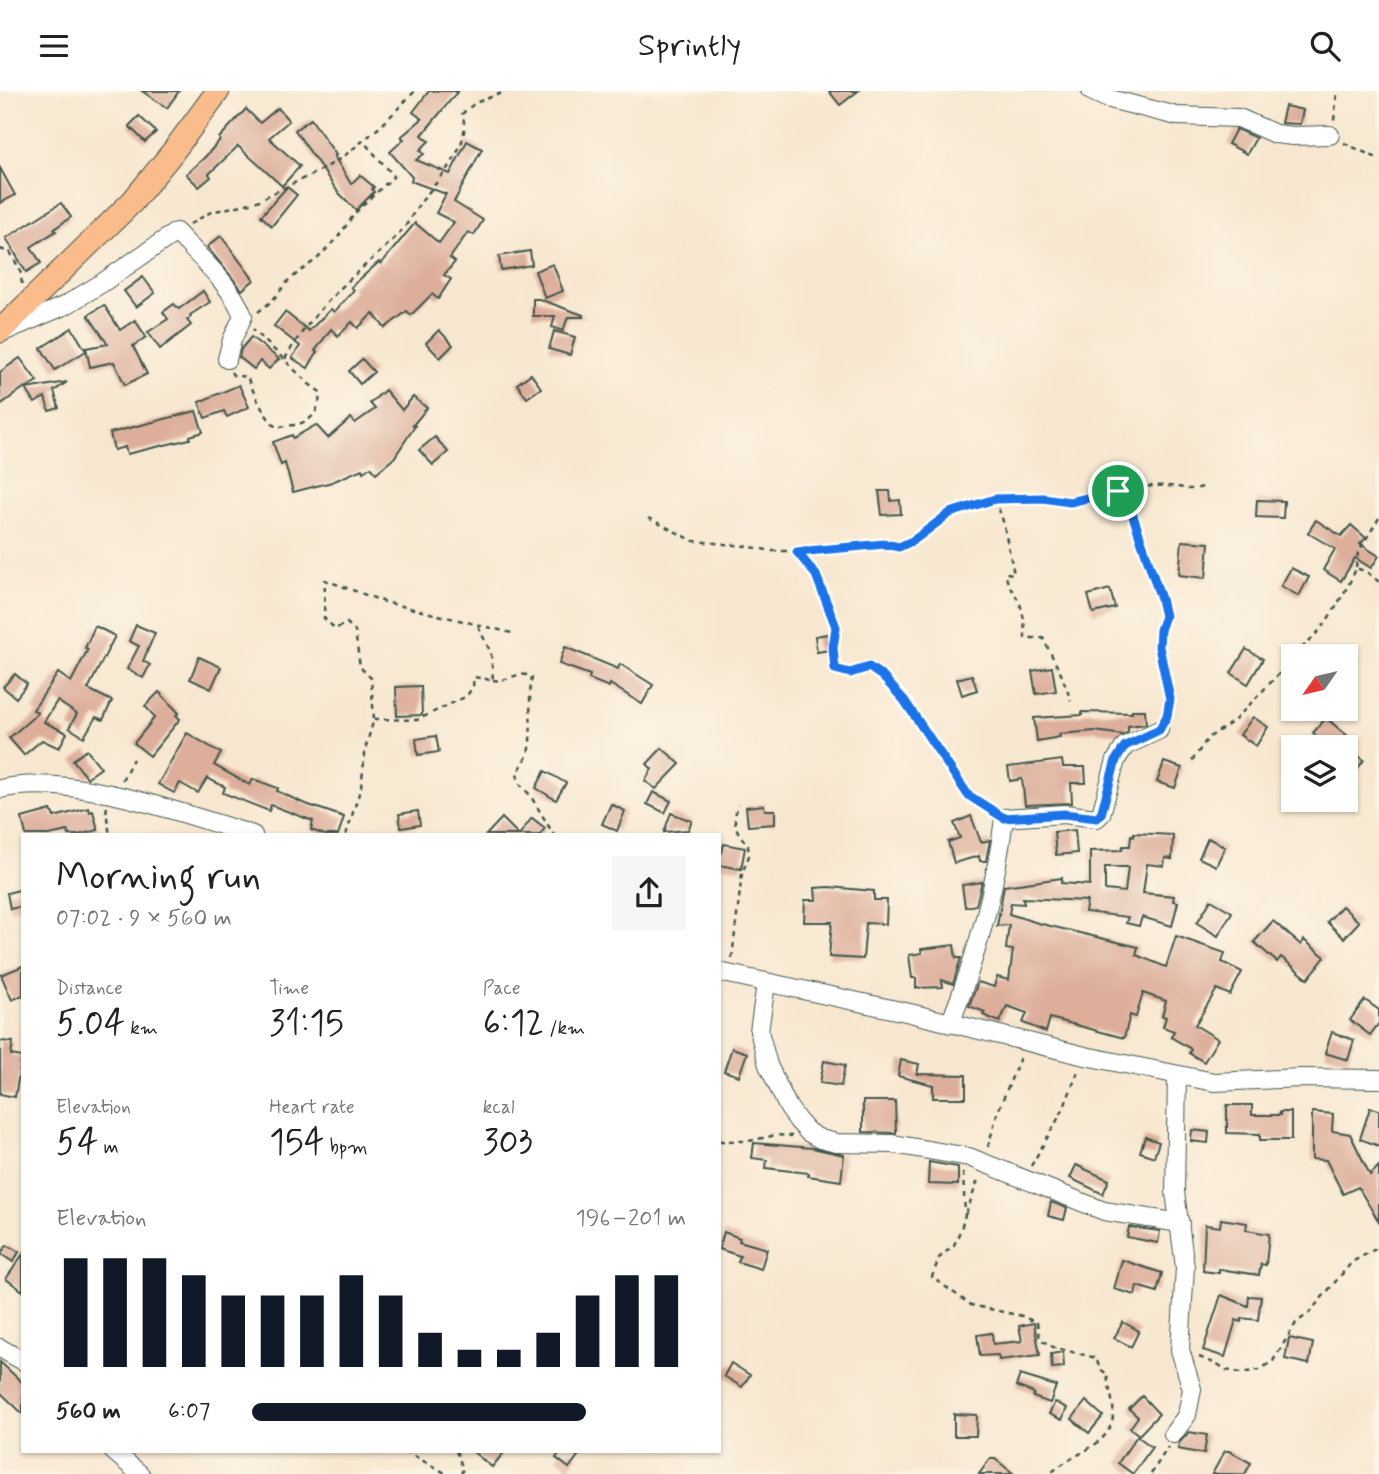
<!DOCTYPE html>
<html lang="en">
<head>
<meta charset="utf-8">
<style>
  :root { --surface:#fff; --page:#f6f6f6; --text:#222; --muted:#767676; --accent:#111827 }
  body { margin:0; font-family:Mynerve,sans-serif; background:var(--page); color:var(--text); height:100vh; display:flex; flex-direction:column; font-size:26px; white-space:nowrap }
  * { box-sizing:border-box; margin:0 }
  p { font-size:23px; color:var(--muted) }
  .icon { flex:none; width:38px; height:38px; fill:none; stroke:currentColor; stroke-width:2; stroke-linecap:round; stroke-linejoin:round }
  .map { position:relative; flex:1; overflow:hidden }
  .sheet { position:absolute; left:21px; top:742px; width:700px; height:620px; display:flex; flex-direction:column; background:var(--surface); border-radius:0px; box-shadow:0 2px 5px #0004 }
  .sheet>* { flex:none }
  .needle { width:46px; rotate:236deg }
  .tools { position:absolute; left:1281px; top:553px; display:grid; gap:14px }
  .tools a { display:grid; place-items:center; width:77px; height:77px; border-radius:0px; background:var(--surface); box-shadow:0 2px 5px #0004; font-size:35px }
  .pin { position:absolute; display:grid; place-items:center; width:60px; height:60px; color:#fff; margin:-30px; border:4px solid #fff; border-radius:50%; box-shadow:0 2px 7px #0007 }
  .round { display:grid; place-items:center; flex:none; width:74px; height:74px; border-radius:0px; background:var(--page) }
  .overview { display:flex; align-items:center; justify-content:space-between; height:119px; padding:0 35px }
  h1 { font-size:38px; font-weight:600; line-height:52px }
  .figures { display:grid; grid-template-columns:repeat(3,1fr); gap:10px; height:119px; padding:7px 35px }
  .figures div { display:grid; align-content:center }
  .figures b { font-size:35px; font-weight:600 }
  .figures small { font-size:19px; font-weight:400 }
  .figures p { font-size:19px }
  .chart { height:196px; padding:14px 35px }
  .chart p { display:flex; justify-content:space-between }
  .chart svg { width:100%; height:126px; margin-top:7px; stroke:var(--accent); stroke-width:6 }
  ul { padding:0 35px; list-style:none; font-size:23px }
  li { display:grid; grid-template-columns:112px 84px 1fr; align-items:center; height:52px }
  li i { height:18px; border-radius:9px; background:var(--accent) }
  header { display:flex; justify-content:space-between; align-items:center; height:91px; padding:0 35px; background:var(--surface); font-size:32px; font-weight:600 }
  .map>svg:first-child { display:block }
  .building { fill:#ddaf9b; fill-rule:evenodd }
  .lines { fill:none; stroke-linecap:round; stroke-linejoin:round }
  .minor-casing { stroke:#40564b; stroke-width:20 }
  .major-casing { stroke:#40564b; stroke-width:25 }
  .path { stroke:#40564b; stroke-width:2.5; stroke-dasharray:5 5; stroke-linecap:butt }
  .minor { stroke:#fff; stroke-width:18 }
  .major { stroke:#fabc8b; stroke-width:23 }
  .route-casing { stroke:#fff; stroke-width:14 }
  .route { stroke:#1a73e8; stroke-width:9 }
</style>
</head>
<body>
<header><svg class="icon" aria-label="menu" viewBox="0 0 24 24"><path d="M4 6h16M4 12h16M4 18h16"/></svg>Sprintly<svg class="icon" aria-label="search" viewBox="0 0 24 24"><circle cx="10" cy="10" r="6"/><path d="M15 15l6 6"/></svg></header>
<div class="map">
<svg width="1379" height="1383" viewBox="0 0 1379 1383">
  <rect width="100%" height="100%" fill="#fcf5e5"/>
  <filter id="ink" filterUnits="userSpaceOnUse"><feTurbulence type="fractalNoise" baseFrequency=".0143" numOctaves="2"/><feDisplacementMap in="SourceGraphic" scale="14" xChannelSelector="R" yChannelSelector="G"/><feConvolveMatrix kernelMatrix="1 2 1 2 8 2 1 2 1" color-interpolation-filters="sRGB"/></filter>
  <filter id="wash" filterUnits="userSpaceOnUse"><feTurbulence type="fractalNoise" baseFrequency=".00686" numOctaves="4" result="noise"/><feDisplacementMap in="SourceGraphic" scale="28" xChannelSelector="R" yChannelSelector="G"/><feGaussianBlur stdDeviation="1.57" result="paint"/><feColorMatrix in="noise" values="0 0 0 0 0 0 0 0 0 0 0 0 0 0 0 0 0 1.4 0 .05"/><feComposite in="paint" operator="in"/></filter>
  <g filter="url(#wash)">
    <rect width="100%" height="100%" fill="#f8e7d0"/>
    <g id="blocks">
      <!-- building -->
      <g class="building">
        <polygon points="142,0 179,0 167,17"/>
        <polygon points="429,0 458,0 422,44 429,50 420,59 424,63 416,69 450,83 467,50 482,58 454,111 483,129 474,144 468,141 450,167 455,171 444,184 451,188 438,208 432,203 411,224 407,220 385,237 373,222 358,237 352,231 338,245 331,238 315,260 317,261 308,277 292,267 300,255 274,235 285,221 309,240 331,218 334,221 354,199 351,196 379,171 381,173 415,132 439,152 454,131 436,122 446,103 411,90 412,86 390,61 404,48 401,46 422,28 413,21"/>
        <polygon points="829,0 858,0 840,14"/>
        <polygon points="1285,15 1303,19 1300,33 1281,32"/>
        <polygon points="278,17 289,30 269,47 300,75 282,95 238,55 209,83 211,86 199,96 186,83 204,67 220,49 219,47 246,18 260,32"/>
        <polygon points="139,25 156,41 145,51 129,35"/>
        <polygon points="311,28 336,64 334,65 351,93 360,84 374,96 372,98 374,101 356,119 338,101 295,39"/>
        <polygon points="1236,38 1256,47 1247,63 1228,53"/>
        <polygon points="0,77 15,104 0,112"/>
        <polygon points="287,96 297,104 272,135 261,125"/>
        <polygon points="61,112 71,126 54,138 56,140 31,156 41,172 26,181 6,147"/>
        <polygon points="221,145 254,189 242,199 207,156"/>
        <polygon points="530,160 532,174 501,179 499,165"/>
        <polygon points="553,173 563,200 545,207 535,180"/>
        <polygon points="143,186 155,202 136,216 124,200"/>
        <polygon points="203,200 210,211 190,224 191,226 187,229 191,234 160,258 148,241 168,228 163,221 174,213 179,218"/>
        <polygon points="533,208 539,208 583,224 583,226 568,226 563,240 552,236 555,225 533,225"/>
        <polygon points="104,214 120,239 135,229 146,246 133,255 147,283 125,294 114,271 90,276 86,257 108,253 88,224"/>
        <polygon points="72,237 86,260 55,279 41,257"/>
        <polygon points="439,239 453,254 440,267 426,252"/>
        <polygon points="554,240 575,246 570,264 549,258"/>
        <polygon points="251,246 279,268 269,278 260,270 254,278 239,266 241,258"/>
        <polygon points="20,267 37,290 26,297 25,296 0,314 0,281"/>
        <polygon points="362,268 374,281 360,293 349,280"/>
        <polygon points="531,283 541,297 527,307 517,293"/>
        <polygon points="67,291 54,300 59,317 49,320 45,306 35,312 26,298"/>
        <polygon points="239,294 249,316 227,326 224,320 205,327 199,311"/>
        <polygon points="385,299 402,319 413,306 427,317 413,334 415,335 394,367 376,382 371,376 363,381 362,378 332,391 293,401 285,372 281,374 273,351 292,344 293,347 316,334 328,347 351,327 355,332 375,318 370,312"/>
        <polygon points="196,320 203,341 190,345 190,348 127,363 125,356 114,359 110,342"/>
        <polygon points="435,346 448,361 433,374 419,359"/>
        <polygon points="879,400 890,400 891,410 900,409 901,423 882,424"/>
        <polygon points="1257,409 1284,410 1283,427 1256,426"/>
        <polygon points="1316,429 1341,445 1351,434 1366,447 1360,453 1379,465 1371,477 1355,467 1341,490 1323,479 1335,458 1308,442"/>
        <polygon points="1182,450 1209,452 1206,487 1179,484"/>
        <polygon points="1291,477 1309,486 1299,505 1281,495"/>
        <polygon points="1110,498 1115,517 1093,522 1088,504"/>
        <polygon points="136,534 155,542 143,570 150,574 143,587 127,578 139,555 129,550"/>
        <polygon points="95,535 115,545 88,598 112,610 103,629 96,626 84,646 69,637 77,623 57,610 44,631 67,642 59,657 42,649 24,664 9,647 38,622 33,619 58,582 71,591 88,558 85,557"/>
        <polygon points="828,543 830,559 817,561 815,545"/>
        <polygon points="565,556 618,578 620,573 653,594 642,613 610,593 609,596 589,588 590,584 559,573"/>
        <polygon points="1246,558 1263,568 1248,593 1231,582"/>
        <polygon points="199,566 221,576 211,598 190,588"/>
        <polygon points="1052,576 1056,600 1036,603 1032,580"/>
        <polygon points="15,583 27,593 16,607 3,596"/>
        <polygon points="972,584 977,599 962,604 957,588"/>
        <polygon points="421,595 422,624 397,625 396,596"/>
        <polygon points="159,601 179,622 176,624 180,628 150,665 134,652 155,626 145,615"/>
        <polygon points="1132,619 1145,619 1146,633 1128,635 1128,641 1123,644 1095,640 1059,643 1060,646 1037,650 1034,627 1082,624 1082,621 1132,622"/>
        <polygon points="1253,626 1268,636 1256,655 1240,644"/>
        <polygon points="1326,627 1350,647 1343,656 1330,656 1313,642"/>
        <polygon points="187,642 221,662 214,674 250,694 253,688 278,697 277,700 303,712 344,726 338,744 325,744 311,739 313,730 271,714 269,720 223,702 225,696 207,687 198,702 180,692 174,702 158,693"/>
        <polygon points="436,645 439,661 418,664 416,648"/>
        <polygon points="1346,656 1364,669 1346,693"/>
        <polygon points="662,657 680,673 656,698 645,690 652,678 647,673"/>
        <polygon points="87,659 101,677 87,687 73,669"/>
        <polygon points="1062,669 1063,676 1085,676 1086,692 1071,692 1072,712 1025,714 1022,688 1010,690 1008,676"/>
        <polygon points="1164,671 1182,677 1175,697 1157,691"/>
        <polygon points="545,680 566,692 556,709 536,697"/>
        <polygon points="653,701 671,710 665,722 647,713"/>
        <polygon points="611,713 625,720 617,740 602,733"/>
        <polygon points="764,714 765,719 775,719 775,733 748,735 746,716"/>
        <polygon points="89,717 90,721 93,720 98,739 78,744 69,744 68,740 49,744 26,744 22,727 51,719 54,726"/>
        <polygon points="418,720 420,734 401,737 399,723"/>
        <polygon points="671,722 692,730 688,739 664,741"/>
        <polygon points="971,725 981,751 990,749 986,770 980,770 979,765 954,772 948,751 960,747 954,732"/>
        <polygon points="502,727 519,744 532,727 545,737 540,744 486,744"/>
        <polygon points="1075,739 1077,762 1056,764 1054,741"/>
        <path d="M 1134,742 L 1173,744 L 1172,768 L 1165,767 L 1164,775 L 1147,773 L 1143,802 L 1174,805 L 1173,810 L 1178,811 L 1172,835 L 1142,826 L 1139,835 L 1126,832 L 1128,826 L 1085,821 L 1087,810 L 1023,807 L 1024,813 L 1011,812 L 1009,823 L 1038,832 L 1138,856 L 1136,864 L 1166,876 L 1176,845 L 1225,862 L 1222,871 L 1242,881 L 1230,904 L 1217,898 L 1195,934 L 1218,948 L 1204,971 L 1189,962 L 1191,958 L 1171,946 L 1174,940 L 1163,936 L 1166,926 L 1162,925 L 1166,910 L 1143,902 L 1136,926 L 1130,924 L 1124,947 L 1050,927 L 1046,941 L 1023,932 L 1027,922 L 1007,915 L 1000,931 L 983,924 L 985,921 L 969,915 L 978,891 L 994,896 L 997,886 L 1009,889 L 1013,859 L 1006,858 L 1009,834 L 997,835 L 1004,795 L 1062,787 L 1061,792 L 1090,794 L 1090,760 L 1122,759 L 1123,755 L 1130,755 L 1131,744 L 1134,745 ZM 1105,776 L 1128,776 L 1125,801 L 1105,799 Z"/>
        <polygon points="1208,747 1225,756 1216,775 1199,767"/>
        <polygon points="724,753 745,757 741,778 719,774 719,761 722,762"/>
        <polygon points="982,791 976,814 965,816 962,794"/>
        <polygon points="829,796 874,800 874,809 887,809 886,833 866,832 863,868 829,866 832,831 804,831 805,809 816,809 815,797"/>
        <polygon points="23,798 23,815 10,818 7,802"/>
        <polygon points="1211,809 1232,821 1218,845 1197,832"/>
        <polygon points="1342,815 1359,831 1344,847 1327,831"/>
        <polygon points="1273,830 1301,854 1304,849 1325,866 1308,888 1281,866 1277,871 1254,851"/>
        <polygon points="954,854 956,867 961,867 953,893 942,889 943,896 916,897 916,887 912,887 909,864 922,862 921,858"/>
        <polygon points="23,875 23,904 12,909 1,884"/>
        <polygon points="1365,909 1379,919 1379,932 1370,944 1350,929"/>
        <polygon points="1332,941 1354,949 1348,969 1325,962"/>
        <polygon points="0,950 13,951 11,964 22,966 15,1006 0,1003"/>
        <polygon points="732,957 747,962 739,985 724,980"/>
        <polygon points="901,969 919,973 917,983 966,984 966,1007 933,1007 933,994 898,985"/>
        <polygon points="824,970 845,974 841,995 820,992"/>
        <polygon points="863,1010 895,1010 896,1042 863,1041"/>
        <polygon points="1227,1014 1252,1014 1252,1024 1280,1024 1280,1021 1291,1021 1291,1049 1260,1049 1260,1043 1227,1042"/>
        <polygon points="1370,1017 1379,1019 1379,1055 1360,1048"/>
        <polygon points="1312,1021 1333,1023 1332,1040 1350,1043 1370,1084 1379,1075 1379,1131 1358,1096 1343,1103 1326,1069 1312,1068"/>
        <polygon points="1192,1039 1209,1041 1208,1052 1191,1050"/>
        <polygon points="1145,1046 1159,1051 1154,1066 1140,1061"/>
        <polygon points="754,1052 812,1057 844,1064 841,1090 808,1085 809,1082 766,1077 767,1069 752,1067"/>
        <polygon points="929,1071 958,1076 958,1094 928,1093"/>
        <polygon points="1076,1074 1109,1089 1103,1103 1070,1087"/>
        <polygon points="1051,1111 1067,1117 1064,1129 1048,1125"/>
        <polygon points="1221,1128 1247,1132 1246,1139 1269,1143 1266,1174 1261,1173 1259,1184 1219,1178 1219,1182 1203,1180 1205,1134 1220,1136"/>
        <polygon points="1129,1136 1160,1140 1158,1152 1127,1146"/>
        <polygon points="724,1141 740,1147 739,1150 767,1158 761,1178 738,1171 740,1165 719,1158"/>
        <polygon points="7,1154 19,1161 13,1171 1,1163"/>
        <polygon points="23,1163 23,1200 6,1188"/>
        <polygon points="1122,1169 1162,1182 1157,1201 1137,1195 1135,1204 1114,1198"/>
        <polygon points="1221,1204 1248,1215 1249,1205 1261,1206 1258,1229 1242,1227 1241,1231 1236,1229 1225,1266 1203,1259"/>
        <polygon points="1123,1231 1139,1240 1131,1256 1114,1247"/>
        <polygon points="1034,1232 1040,1264 999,1269 998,1264 980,1265 977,1244 992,1242 993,1253 1022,1250 1019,1235"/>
        <polygon points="1289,1247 1313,1252 1309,1273 1285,1268"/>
        <polygon points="1063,1261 1064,1276 1052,1277 1051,1263"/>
        <polygon points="0,1271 23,1292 23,1323 0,1301"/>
        <polygon points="731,1272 750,1284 742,1296 724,1285"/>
        <polygon points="1020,1284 1056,1295 1050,1312 1033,1306 1034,1302 1016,1295"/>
        <polygon points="1142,1305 1159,1323 1139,1344 1130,1337 1138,1326 1129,1318"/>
        <polygon points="1086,1310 1103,1325 1089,1342 1072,1328"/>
        <polygon points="1055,1311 1067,1317 1062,1329 1049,1323"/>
        <polygon points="954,1323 977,1324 976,1345 954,1345"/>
        <polygon points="1189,1341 1207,1344 1204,1363 1178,1358 1179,1352"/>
        <polygon points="1137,1345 1152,1356 1133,1383 1118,1372"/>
        <polygon points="472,1360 505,1360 492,1376"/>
        <polygon points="561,1360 572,1360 578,1365 569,1377 556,1367"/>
        <polygon points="1225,1360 1229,1360 1251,1372 1245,1383 1212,1383"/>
        <polygon points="990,1368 995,1368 1014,1383 979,1383"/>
      </g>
    </g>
  </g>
  <g filter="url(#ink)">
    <use href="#blocks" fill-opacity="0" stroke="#40564b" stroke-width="2"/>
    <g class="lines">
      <defs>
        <g id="minor">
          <polyline points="1091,0 1106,7 1177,25 1239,27 1275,43 1293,45 1330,44"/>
          <path d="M 3,241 L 66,214 L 102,192 L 176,141 C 199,166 231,193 243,225 L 232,249 L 227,268"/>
          <path d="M 0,698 C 75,682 181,722 253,744"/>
          <polyline points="719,881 910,922 1085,965 1214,991 1301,987 1379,988"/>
          <polyline points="766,893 759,940 768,974 788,1016 798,1030 808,1041 820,1048 836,1052 893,1053 969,1066 1104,1120 1180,1132"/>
          <path d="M 950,933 C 976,867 996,797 1004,727 L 1064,723 L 1097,727 L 1101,723 L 1116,669 L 1125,655 L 1159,639"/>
          <polyline points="0,1257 23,1270"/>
          <polyline points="1173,1343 1187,1324 1192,1298 1180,1259 1185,1176 1175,1101 1177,985"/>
          <polyline points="113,1360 140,1383"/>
        </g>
        <polyline id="major" points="0,240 132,111 172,62 218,0"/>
      </defs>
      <!-- minor casing -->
      <use href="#minor" class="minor-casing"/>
      <!-- major casing -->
      <use href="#major" class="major-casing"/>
      <!-- path -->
      <g class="path">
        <polyline points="1334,29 1337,0"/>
        <polyline points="1344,52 1379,68"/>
        <polyline points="190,133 211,121 255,111 325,77 343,66 381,35 415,0"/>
        <polyline points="0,158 10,161 20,179 22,193"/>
        <polyline points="258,221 272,210 289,189 318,167 338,146 356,121 394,85 363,50"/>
        <path d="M 285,268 C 303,235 333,203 361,178 C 374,166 388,155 400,141 C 408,134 412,123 418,115 C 436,90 474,55 462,23 L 475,12 L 507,0"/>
        <path d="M 231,281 L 233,284 L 247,286 C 255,304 262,322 276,336 C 303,334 319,331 320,301 L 309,293 L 253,238"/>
        <path d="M 1118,400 C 1135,397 1151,394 1168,395 C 1187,396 1186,401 1207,395"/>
        <path d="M 995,408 L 1003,430 L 1014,483 L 1006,482 C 1005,493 1016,502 1020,513 C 1024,524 1025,536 1025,547 L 1043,547 L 1062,585 L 1071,610"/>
        <polyline points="648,427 694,450 746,455 772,460 828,460 885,453 899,456 914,449 950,422 995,408 1043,407 1070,410 1118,400 1128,410 1154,482 1165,525 1160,539 1159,556 1170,608 1166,627"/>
        <polyline points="797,461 816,484 836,536 833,557 835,578 850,582 869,576 882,585 904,609 968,704 991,718"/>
        <polyline points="1356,476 1358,461 1379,427"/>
        <path d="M 1295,565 C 1303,554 1314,547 1322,536 C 1331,525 1352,490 1356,477 L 1367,481 L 1379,491"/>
        <path d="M 493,589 C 508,592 518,578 532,586 C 527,611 534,637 528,662 C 526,669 521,676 517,682 L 519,692 L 530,704 L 554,744"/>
        <polyline points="374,628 417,629 467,605 473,595 474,586 493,589 491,562 478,535"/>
        <polyline points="1192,670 1208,647 1234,630 1293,568"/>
        <polyline points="122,689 133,668"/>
        <polyline points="107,716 106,721 110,744"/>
        <polyline points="346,744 361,696 366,655 374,628 371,587 360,576 355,540 347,532 335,538 324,527 325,489 385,511 516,543"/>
        <polyline points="732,867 742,782 749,765 748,755 739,743 735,734 735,725 738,713"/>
        <polyline points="719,1050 749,1050 776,1044 792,1045"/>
        <polyline points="988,1056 997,1023 1021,964"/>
        <polyline points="1031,1075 1063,1019 1079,978"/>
        <path d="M 963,1082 L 965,1124 L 961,1138 L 954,1154 L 939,1167 L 932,1186 L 971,1214 L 1022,1225 L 1037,1232 L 1040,1248 L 1053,1256 L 1096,1267 L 1100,1278 L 1107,1283 C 1108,1296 1115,1313 1113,1326 C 1109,1357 1069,1363 1050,1383"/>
        <polyline points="966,1123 979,1086"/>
        <polyline points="1199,1266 1219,1274 1226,1279 1241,1282 1259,1279 1273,1270 1296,1232 1309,1222 1352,1171 1379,1156"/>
        <polyline points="405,1360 447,1383"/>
        <polyline points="456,1360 463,1378 461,1383"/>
        <polyline points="1151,1383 1168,1356"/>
      </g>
      <!-- minor -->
      <use href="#minor" class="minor"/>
      <!-- major -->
      <use href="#major" class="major"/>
    </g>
  </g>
  <g class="lines" filter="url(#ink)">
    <defs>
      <polygon id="route" points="1118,400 1128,410 1161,508 1165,525 1160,539 1159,556 1170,608 1167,625 1159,639 1125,655 1116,669 1101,723 1097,727 1064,723 1004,727 968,704 904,609 882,585 869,576 850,582 835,578 833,557 836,536 816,484 797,461 885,453 899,456 914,449 950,422 995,408 1043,407 1070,411"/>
    </defs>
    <!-- route casing -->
    <use href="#route" class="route-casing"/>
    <!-- route -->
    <use href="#route" class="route"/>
  </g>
</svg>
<div class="tools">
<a><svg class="needle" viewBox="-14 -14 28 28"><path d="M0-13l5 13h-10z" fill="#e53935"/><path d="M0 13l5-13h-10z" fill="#767676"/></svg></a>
<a><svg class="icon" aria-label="layers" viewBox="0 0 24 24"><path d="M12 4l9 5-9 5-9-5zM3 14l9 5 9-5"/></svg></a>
</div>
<div class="pin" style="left:1118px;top:400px;background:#1e9e55"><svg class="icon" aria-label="arrive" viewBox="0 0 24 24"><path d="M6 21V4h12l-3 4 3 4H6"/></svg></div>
<section class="sheet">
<div class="overview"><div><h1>Morning run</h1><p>07:02 · 9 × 560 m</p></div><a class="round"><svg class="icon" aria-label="share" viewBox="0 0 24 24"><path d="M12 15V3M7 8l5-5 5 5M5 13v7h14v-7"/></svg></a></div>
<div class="figures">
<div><p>Distance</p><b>5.04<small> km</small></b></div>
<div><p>Time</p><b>31:15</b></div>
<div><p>Pace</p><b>6:12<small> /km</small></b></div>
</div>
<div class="figures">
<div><p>Elevation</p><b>54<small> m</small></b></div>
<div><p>Heart rate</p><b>154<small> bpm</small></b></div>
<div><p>kcal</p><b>303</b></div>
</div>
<div class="chart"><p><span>Elevation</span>196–201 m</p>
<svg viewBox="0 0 160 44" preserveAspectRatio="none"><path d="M5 44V6M15 44V6M25 44V6M35 44V12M45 44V19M55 44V19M65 44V19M75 44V12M85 44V19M95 44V32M105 44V38M115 44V38M125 44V32M135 44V19M145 44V12M155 44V12"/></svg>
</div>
<ul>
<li><b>560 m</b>6:07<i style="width:77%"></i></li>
</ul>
</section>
</div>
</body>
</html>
